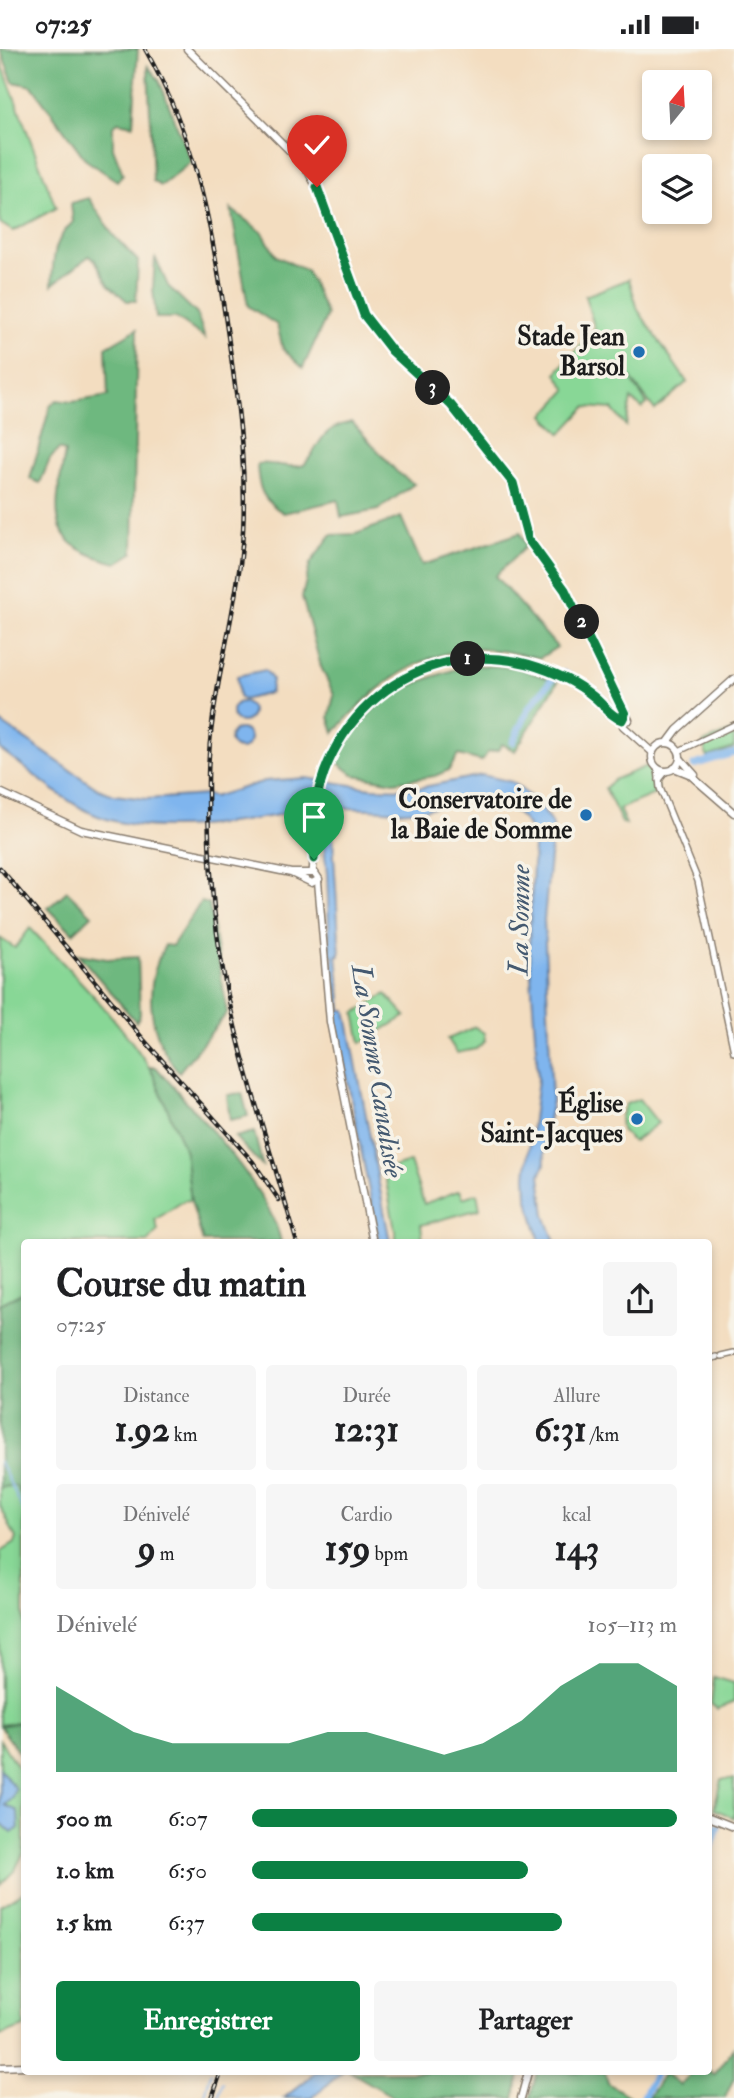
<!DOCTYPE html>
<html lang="fr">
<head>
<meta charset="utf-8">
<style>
  :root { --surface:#fff; --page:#f6f6f6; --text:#202124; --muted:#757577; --accent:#0b8043 }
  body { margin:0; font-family:"IM FELL Double Pica",serif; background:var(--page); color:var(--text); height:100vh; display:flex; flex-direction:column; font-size:26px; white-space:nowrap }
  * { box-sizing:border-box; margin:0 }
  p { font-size:23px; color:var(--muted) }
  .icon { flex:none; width:38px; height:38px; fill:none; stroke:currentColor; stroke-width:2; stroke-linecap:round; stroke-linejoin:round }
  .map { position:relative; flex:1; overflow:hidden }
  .drawer { position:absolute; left:21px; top:1190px; width:691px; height:836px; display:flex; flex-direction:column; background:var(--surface); border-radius:7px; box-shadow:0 4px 10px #0003 }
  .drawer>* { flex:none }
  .needle { width:46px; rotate:18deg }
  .tools { position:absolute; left:642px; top:21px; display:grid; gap:14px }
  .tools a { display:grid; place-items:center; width:70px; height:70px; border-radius:7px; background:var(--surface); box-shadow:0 4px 10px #0003; font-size:35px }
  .pin { position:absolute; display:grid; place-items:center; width:60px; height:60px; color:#fff; margin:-72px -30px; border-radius:50% 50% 50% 0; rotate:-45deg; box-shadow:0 0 7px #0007 }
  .pin .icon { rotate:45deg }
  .km { position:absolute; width:35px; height:35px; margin:-18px; border-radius:50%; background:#222; color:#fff; font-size:19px; line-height:35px; text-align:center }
  .round { display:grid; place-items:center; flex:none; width:74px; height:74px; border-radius:7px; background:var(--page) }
  .summary { display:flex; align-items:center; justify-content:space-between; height:119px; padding:0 35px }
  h1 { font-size:38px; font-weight:700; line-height:52px }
  .stats { display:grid; grid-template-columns:repeat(3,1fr); gap:10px; height:119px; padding:7px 35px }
  .stats div { display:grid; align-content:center; border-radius:7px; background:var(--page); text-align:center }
  .stats b { font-size:35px; font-weight:700 }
  .stats small { font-size:19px; font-weight:400 }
  .stats p { font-size:19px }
  .chart { height:196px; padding:14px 35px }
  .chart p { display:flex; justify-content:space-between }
  .chart svg { width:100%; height:126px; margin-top:7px; fill:var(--accent); opacity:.7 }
  .cta { display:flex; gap:14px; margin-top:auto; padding:14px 35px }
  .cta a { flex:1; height:80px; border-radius:7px; background:var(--accent); color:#fff; font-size:28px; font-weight:700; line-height:80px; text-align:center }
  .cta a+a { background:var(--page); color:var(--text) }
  ul { padding:0 35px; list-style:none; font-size:23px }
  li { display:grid; grid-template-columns:112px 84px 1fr; align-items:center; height:52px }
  li i { height:18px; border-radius:9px; background:var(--accent) }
  .status { display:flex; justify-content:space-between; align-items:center; height:49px; padding:0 35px; background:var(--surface); direction:ltr }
  .status svg { height:19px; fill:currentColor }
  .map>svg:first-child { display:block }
  .green { fill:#88d796; stroke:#527a59; stroke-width:2 }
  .forest { fill:#6eb87f; stroke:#456a4e; stroke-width:2 }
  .water { fill:#7fb5ee; stroke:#4e6885; stroke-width:2 }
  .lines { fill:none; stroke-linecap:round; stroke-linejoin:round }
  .stream { stroke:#7fb5ee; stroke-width:2 }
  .river { stroke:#7fb5ee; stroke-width:7 }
  .minor-casing { stroke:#887c6e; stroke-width:8 }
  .major-casing { stroke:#887c6e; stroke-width:9 }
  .minor { stroke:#fff; stroke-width:5 }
  .major { stroke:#fff; stroke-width:6 }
  .rail-casing { stroke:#1c1c1c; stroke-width:4.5 }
  .rail { stroke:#f7f3e8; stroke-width:2; stroke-dasharray:5; stroke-linecap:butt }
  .route-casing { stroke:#fff; stroke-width:14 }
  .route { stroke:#0b8043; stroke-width:9 }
  .poi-dot { fill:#1f6fb2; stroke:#f7f3e8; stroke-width:2.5 }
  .labels { text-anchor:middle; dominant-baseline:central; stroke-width:7; stroke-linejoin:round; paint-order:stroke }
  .poi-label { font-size:26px; font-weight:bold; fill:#1c1c1c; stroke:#f7f3e8; text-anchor:end }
  .water-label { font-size:28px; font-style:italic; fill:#445970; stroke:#f7f3e8 }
</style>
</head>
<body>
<div class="status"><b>07:25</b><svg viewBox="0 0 49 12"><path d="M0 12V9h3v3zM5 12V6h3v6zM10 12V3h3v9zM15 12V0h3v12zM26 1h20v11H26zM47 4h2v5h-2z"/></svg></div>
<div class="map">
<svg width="734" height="2049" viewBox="0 0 734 2049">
  <rect width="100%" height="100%" fill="#f7f3e8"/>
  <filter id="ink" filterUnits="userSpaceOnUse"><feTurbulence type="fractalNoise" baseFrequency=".0143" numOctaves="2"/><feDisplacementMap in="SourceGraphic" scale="14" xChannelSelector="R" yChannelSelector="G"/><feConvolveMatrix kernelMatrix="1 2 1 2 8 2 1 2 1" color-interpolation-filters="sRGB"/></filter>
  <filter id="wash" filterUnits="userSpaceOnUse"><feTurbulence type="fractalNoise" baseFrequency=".00686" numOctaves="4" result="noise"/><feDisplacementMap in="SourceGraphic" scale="28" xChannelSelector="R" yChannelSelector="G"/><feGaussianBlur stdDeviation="1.57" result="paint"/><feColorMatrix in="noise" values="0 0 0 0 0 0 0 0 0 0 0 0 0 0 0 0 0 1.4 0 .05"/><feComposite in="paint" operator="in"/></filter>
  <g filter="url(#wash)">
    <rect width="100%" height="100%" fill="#f3ddc0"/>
    <!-- green -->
    <g class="green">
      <polygon points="0,10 56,159 13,182 0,174"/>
      <polygon points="629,230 638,261 687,333 655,361 630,328 647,355 642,359 631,350 626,377 612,360 586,358 561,385 544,366 567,341 556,324 595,280 585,247"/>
      <polygon points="734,681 734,699 707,708 703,694"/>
      <polygon points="647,717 658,739 653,740 655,745 619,760 626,775 622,774 605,739 615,730"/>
      <path d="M 30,879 C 92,946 165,1011 185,1104 C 188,1119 189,1136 191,1152 L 185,1151 L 155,1171 L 158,1181 L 148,1193 L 24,1194 L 24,1243 L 0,1255 L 0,889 L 15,899 Z"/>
      <polygon points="386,945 406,967 361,994 355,964"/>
      <polygon points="475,978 484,984 485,992 476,1000 457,1004 448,990"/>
      <polygon points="639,1050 658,1074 633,1093 621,1081 620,1068 626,1055"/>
      <polygon points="410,1113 424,1155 460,1141 463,1149 477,1144 480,1160 421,1176 423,1193 397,1193 384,1121"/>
      <polygon points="16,1436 24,1453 24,1672 0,1676 0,1503 14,1494 16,1489 0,1457 0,1438"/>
      <polygon points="714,1628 734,1634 734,1653 717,1660 711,1655"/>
      <polygon points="0,1691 24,1728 24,1803 15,1821 0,1836"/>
      <polygon points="721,1730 734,1730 734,1769 714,1760"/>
      <polygon points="24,1842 24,1978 0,1987 0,1857"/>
    </g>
    <!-- forest -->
    <g class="forest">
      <polygon points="0,0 138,0 133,76 118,73 113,77 113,99 123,125 117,132 86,111 32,37 13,33"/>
      <polygon points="148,17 159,31 191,113 161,137 153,132"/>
      <path d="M 89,149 L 113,186 L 138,212 L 136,252 L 127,252 L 109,236 L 95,211 L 89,207 L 52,236 C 53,210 53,191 73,173 L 71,154 Z"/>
      <polygon points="231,160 263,184 276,207 307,222 327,266 303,319 283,300 277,276 248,257"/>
      <polygon points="155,208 168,237 197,265 205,289 176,269 156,269 153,240"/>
      <path d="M 137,280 L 133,504 L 117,514 C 42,496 55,463 65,403 L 59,400 L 50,410 L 40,434 L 30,430 L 50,357 L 57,351 L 72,353 L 108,347 L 106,298 Z"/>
      <path d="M 352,373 L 397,423 L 414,435 L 378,461 L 341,468 L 338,451 L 284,464 C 262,452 258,439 257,415 C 274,412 288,421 304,416 C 323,393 319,380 352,373 Z"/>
      <path d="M 401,468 L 422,516 L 520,484 L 526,497 L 495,527 L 557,598 L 540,609 C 519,605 496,599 475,600 C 417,603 370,641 334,684 L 329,668 L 334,646 L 321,618 L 302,548 L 310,515 L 331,486 L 356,485 Z"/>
      <path d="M 469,616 L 516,618 L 558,633 L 515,702 L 502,695 L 498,701 L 488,703 L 482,712 L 458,706 L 449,721 L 435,727 L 394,733 L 354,726 L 337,713 C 363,649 409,635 469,616 Z"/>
      <polygon points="67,842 92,866 73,884 48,859"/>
      <path d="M 201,853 L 209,855 L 227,964 L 179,1023 C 148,987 142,938 165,896 L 172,897 Z"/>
      <polygon points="78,905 107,910 138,908 140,966 136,973"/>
      <path d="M 150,1018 L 156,1018 C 194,1062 270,1139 281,1193 L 203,1193 L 191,1152 L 185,1102 Z"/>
      <polygon points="242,1044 248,1067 230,1071 227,1046"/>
      <polygon points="254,1083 263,1118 235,1088"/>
      <polygon points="24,1243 24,1453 16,1437 0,1438 0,1255"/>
      <polygon points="24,1672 24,1711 0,1677"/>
      <polygon points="734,1999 734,2029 725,2049 648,2049 664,2024 680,2036 693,2023 709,2022 714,2026"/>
      <polygon points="351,2023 521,2023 514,2049 395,2049"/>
      <polygon points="537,2023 605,2023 608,2034 632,2049 530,2049"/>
    </g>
    <!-- water -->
    <g class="water">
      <polygon points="265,621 272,630 270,644 243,651 239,648 237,627"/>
      <circle cx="242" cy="663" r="10"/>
      <path d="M 0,673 L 98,740 L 114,746 L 147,750 L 206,746 L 213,748 L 265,732 L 306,729 L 371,739 L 414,740 L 482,726 L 512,733 L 538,754 L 553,777 L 544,871 L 552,1052 L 544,1091 L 545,1115 L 540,1126 L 545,1166 L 555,1193 L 540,1193 L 527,1147 L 526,1126 L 538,1030 L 529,898 L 534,796 C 532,782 527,773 516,764 C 482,732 439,765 401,762 C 381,761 361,759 341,759 L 332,774 L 340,906 L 337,906 L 342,961 L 346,961 L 390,1193 L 379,1193 L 336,972 L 335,963 L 339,962 L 336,935 L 333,934 L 333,906 L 330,906 L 327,825 L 320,764 L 314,759 C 252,772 157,790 98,767 C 64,754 34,724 5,704 L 0,700 Z"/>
      <circle cx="240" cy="690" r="10"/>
      <polygon points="0,1720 16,1740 13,1749 5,1756 18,1762 19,1779 12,1784 0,1773"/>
      <polygon points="316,2023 342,2023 312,2049 284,2049"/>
    </g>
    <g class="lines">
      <!-- stream -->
      <g class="stream">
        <polyline points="0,1413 24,1463"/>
        <polyline points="204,2049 211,2023"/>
        <polyline points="218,2049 223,2033"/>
      </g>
      <!-- river -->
      <g class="river">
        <polyline points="563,624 594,641 608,655"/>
        <polyline points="513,693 529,659 553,629"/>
        <polyline points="694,716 734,704"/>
        <polyline points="709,1781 718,1778 709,1806"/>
        <polyline points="643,2049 656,2023"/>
      </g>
    </g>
  </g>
  <g filter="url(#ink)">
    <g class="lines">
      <defs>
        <g id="minor">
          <polyline points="679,702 734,676"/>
          <polyline points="658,720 660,739 698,832 734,1003"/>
          <polyline points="659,731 666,722"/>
          <polyline points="721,1307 734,1304"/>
          <polyline points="709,1310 716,1308"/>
        </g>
        <g id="major">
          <polyline points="187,0 305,117 320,144 364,266 392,302 451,356 513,434 528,490 565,542 629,671"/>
          <polyline points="668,693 677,681 734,630"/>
          <circle cx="666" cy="708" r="14"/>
          <polyline points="680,709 695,726"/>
          <polyline points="674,719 689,725 734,764"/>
          <polyline points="0,743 81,781 291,824 315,824 319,830 312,834 291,824"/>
          <path d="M 312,824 C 315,815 312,807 312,798 C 311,780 315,757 319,740 C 343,642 448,585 543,620 C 562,626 580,635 595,648 C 604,656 610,667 623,671 L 623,677 L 652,703"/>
          <polyline points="318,832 330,973 373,1194"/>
          <polyline points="709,1768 734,1778"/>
          <polyline points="0,2018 24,2017"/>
          <polyline points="521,2049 528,2023"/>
        </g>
      </defs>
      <!-- minor casing -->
      <use href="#minor" class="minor-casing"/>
      <!-- major casing -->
      <use href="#major" class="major-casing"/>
      <!-- minor -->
      <use href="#minor" class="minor"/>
      <!-- major -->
      <use href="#major" class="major"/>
      <defs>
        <g id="rail">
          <path d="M 145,0 C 198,93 213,183 228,287 C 239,361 249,432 241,507 C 232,585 207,658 208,738 C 208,801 212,865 224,927 C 241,1017 272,1105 297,1194"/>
          <polyline points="0,819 144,991 253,1113 279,1151"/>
          <polyline points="212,2049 221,2023"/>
        </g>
      </defs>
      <!-- rail casing -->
      <use href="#rail" class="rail-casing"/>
      <!-- rail -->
      <use href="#rail" class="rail"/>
    </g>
  </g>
  <g class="lines" filter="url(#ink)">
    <defs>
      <path id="route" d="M 314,810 C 300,688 405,583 528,615 C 552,622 575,632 594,648 C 604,656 610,667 622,671 L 625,665 L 565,541 L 528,490 L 513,434 L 451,356 L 392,302 L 364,266 L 317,138"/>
    </defs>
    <!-- route casing -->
    <use href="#route" class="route-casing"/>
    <!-- route -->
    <use href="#route" class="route"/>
  </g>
  <!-- markers -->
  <g class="poi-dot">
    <circle cx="639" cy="303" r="7"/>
    <circle cx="586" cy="766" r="7"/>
    <circle cx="637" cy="1070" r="7"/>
  </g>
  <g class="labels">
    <!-- poi labels -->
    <g class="poi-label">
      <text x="625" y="288">Stade Jean<tspan x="625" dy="30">Barsol</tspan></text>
      <text x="572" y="751">Conservatoire de<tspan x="572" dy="30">la Baie de Somme</tspan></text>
      <text x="623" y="1055">Église<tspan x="623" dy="30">Saint-Jacques</tspan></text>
    </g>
    <!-- water labels -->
    <g class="water-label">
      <text transform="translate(520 871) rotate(-89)">La Somme</text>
      <text transform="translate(377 1022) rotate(81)">La Somme Canalisée</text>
    </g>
  </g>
</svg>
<div class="tools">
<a><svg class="needle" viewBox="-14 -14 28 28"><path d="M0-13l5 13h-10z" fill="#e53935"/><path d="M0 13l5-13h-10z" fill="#757577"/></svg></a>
<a><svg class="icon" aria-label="layers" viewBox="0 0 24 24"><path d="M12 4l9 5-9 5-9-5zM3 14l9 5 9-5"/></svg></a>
</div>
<div class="pin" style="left:314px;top:810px;background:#1e9e55"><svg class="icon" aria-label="arrive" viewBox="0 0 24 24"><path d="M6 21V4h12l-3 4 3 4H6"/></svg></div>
<div class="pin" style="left:317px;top:138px;background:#d93025"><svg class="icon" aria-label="check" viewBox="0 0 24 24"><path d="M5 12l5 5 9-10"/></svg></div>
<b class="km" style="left:468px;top:610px">1</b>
<b class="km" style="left:582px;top:573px">2</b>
<b class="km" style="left:433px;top:339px">3</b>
<section class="drawer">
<div class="summary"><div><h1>Course du matin</h1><p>07:25</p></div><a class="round"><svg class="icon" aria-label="share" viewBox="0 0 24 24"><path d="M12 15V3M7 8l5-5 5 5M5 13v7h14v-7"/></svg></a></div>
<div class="stats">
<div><p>Distance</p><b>1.92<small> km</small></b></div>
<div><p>Durée</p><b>12:31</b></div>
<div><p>Allure</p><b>6:31<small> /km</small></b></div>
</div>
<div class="stats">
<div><p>Dénivelé</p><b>9<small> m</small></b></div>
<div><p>Cardio</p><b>159<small> bpm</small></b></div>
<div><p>kcal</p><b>143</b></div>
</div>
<div class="chart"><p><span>Dénivelé</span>105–113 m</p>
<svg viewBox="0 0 160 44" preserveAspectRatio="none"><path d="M0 44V14L10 22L20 30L30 34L40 34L50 34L60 34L70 30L80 30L90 34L100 38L110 34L120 26L130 14L140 6L150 6L160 14V44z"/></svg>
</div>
<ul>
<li><b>500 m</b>6:07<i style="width:100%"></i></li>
<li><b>1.0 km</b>6:50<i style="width:65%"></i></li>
<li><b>1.5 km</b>6:37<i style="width:73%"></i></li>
</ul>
<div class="cta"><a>Enregistrer</a><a>Partager</a></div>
</section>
</div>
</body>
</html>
